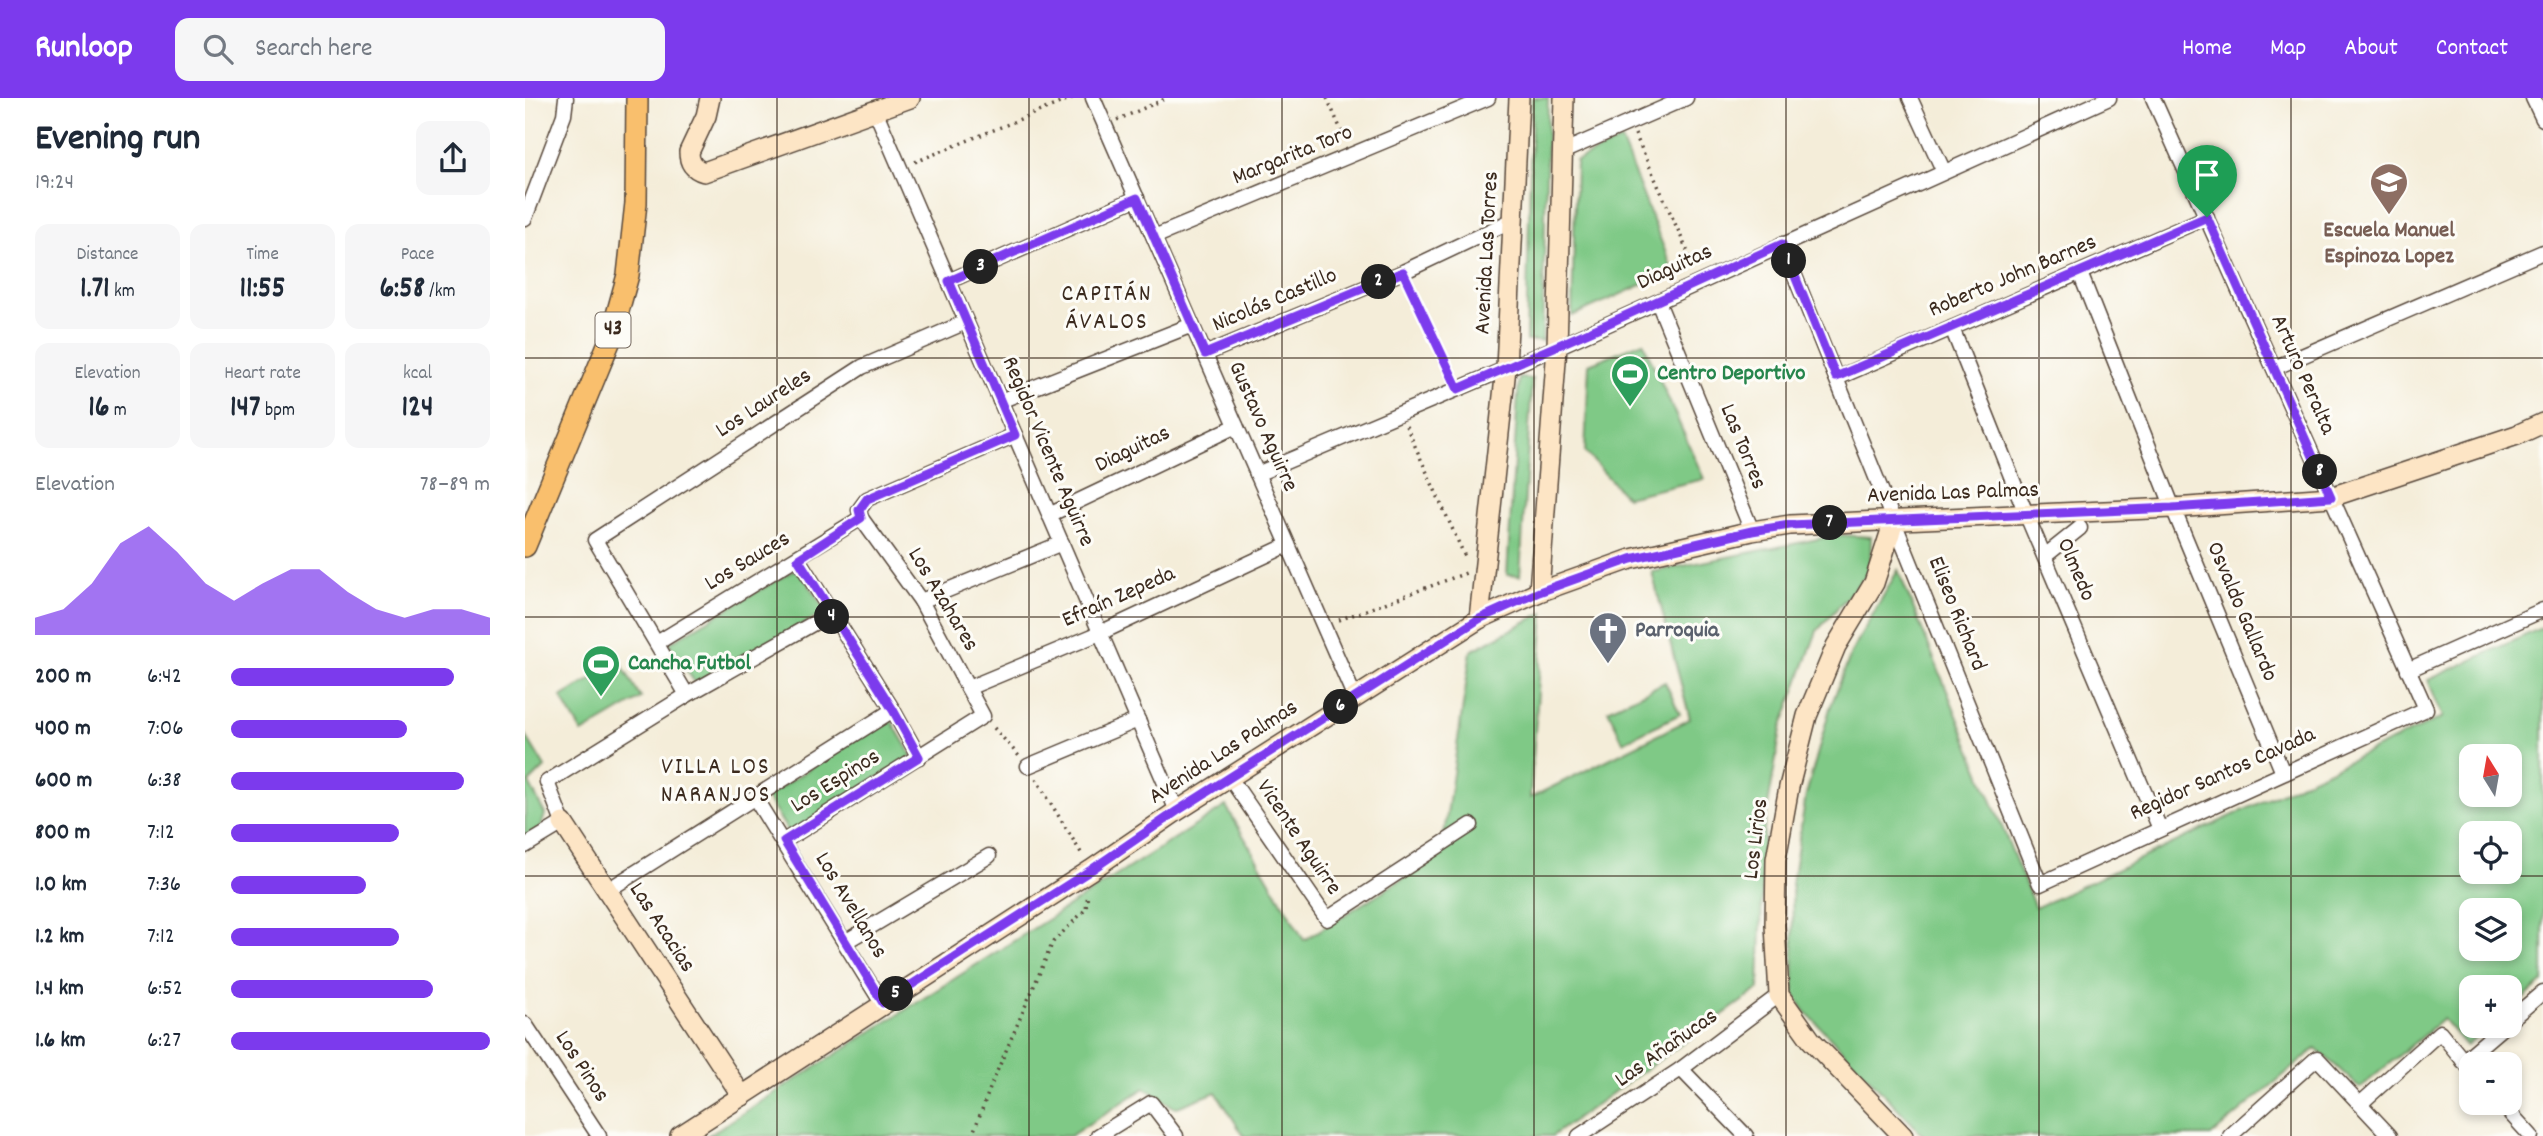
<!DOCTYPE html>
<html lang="en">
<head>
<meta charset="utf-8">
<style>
  :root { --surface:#fff; --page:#f6f6f7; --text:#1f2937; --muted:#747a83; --accent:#7c3aed }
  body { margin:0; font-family:Dekko,sans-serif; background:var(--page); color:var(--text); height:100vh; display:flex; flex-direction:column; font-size:26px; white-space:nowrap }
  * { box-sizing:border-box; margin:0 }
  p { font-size:23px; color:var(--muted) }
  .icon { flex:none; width:38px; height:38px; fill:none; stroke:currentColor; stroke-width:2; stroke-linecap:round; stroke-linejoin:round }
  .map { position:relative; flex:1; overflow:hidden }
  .panel { display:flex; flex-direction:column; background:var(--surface); width:525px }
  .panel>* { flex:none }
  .needle { width:46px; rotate:349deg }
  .tools { position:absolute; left:1934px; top:646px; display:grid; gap:14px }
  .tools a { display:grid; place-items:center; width:63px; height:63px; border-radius:14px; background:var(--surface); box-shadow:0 4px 10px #0003; font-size:35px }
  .pin { position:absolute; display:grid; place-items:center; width:60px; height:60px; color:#fff; margin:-72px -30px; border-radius:50% 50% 50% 0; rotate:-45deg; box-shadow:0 0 7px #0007 }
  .pin .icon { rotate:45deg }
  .km { position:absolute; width:35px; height:35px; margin:-18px; border-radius:50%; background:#222; color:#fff; font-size:19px; line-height:35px; text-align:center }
  .round { display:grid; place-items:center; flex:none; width:74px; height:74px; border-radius:14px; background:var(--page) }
  .summary { display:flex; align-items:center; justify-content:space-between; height:119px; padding:0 35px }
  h1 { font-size:38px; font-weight:700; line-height:52px }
  .stats { display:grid; grid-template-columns:repeat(3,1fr); gap:10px; height:119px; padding:7px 35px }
  .stats div { display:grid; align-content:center; border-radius:14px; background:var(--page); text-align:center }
  .stats b { font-size:30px; font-weight:700 }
  .stats small { font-size:19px; font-weight:400 }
  .stats p { font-size:19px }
  .chart { height:196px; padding:14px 35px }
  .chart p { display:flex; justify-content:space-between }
  .chart svg { width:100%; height:126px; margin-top:7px; fill:var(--accent); opacity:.7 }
  ul { padding:0 35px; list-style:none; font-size:23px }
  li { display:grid; grid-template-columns:112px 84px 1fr; align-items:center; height:52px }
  li i { height:18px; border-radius:9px; background:var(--accent) }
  header { display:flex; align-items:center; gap:42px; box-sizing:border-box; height:98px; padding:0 35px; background:var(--accent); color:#fff }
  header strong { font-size:33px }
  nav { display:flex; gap:38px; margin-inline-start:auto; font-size:24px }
  .search { width:490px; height:63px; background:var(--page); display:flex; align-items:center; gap:18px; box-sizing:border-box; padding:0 24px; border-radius:14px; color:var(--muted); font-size:26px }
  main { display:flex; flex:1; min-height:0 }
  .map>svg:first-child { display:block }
  .green { fill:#7fc986; stroke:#5d7a52; stroke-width:2; fill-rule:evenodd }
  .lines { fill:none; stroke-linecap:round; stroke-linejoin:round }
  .street-casing { stroke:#57473a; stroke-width:17 }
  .secondary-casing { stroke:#57473a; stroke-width:22 }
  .primary-casing { stroke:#57473a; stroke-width:24 }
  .path { stroke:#57473a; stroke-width:3.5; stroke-dasharray:2 5; stroke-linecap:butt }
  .street { stroke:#fff; stroke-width:14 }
  .secondary { stroke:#fde5c5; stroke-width:19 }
  .primary { stroke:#f9bf6d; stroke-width:21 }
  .route-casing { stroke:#fff; stroke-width:14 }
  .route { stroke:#7c3aed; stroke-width:9 }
  .grid { fill:none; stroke:#3b2a1e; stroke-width:2; stroke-opacity:0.55 }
  .labels { text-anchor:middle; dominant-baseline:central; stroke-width:6; stroke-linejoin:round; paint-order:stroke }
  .shield { fill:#fdfcf7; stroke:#75695f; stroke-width:2 }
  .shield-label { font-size:21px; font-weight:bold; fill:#3b2a1e }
  .street-label { font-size:23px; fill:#3b2a1e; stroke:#fdfcf7 }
  .education-label { font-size:23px; font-weight:bold; fill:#785e54; stroke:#fdfcf7 }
  .leisure-label { font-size:23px; font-weight:bold; fill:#27864d; stroke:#fdfcf7; text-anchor:start }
  .worship-label { font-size:23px; font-weight:bold; fill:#5b616d; stroke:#fdfcf7; text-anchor:start }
  .neighbourhood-label { font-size:24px; letter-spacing:2px; fill:#3b2a1e; stroke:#fdfcf7 }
</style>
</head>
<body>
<header>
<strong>Runloop</strong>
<div class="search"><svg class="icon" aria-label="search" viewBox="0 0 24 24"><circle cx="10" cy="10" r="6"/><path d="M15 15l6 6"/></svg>Search here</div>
<nav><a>Home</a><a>Map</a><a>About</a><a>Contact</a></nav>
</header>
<main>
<section class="panel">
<div class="summary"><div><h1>Evening run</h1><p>19:24</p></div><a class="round"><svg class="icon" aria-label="share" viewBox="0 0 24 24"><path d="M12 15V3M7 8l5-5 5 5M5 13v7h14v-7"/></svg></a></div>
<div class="stats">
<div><p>Distance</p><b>1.71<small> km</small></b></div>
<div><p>Time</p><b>11:55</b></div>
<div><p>Pace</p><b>6:58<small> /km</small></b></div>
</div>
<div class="stats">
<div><p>Elevation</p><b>16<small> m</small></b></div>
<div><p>Heart rate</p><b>147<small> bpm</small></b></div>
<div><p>kcal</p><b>124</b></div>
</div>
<div class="chart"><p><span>Elevation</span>78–89 m</p>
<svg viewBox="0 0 160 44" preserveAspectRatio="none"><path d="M0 44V38L10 35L20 26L30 12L40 6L50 15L60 26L70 32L80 26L90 21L100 21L110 29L120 35L130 38L140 35L150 35L160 38V44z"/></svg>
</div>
<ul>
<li><b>200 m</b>6:42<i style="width:86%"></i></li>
<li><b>400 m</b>7:06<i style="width:68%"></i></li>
<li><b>600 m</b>6:38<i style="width:90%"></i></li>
<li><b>800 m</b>7:12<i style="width:65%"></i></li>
<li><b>1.0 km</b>7:36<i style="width:52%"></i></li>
<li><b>1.2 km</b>7:12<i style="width:65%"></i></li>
<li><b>1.4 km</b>6:52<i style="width:78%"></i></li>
<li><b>1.6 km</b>6:27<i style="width:100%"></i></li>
</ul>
</section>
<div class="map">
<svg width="2018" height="1038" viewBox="0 0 2018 1038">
  <rect width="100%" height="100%" fill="#fdfcf7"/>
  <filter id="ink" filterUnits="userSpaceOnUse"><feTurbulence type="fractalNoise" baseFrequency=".0143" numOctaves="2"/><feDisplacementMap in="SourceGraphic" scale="14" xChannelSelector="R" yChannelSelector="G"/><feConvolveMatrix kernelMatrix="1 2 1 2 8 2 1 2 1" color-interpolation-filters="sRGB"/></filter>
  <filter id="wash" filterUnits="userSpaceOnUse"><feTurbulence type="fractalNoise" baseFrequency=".00686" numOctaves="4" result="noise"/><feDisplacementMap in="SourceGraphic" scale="28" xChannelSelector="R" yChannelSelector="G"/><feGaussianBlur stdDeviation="1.57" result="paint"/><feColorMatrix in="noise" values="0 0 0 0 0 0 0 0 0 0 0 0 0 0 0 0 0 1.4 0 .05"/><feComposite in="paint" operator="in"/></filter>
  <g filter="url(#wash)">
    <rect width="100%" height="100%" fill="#f4edd9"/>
    <!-- green -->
    <g class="green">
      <polygon points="1007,0 1023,0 1017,243 1001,243"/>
      <polygon points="1096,42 1148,173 1047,218 1051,63"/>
      <polygon points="1118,244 1179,381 1101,399 1060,354 1064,266"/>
      <polygon points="994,280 1007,281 995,478 982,477"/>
      <polygon points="1313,437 1346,439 1345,473 1292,533 1256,631 1239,731 1234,891 1027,1038 719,1038 691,994 650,1010 620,990 545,1038 182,1038 701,708 779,842 916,757 946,553 1019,514 1005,700 1165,621 1127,474"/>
      <polygon points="273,470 301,513 172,588 144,545"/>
      <path d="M 1373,472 L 1510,810 L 1918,619 L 1903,582 L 2018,529 L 2018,884 L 1985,912 L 1984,889 L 1946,889 L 1946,928 L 1966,928 L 1941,948 L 1918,921 L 1835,990 L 1791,950 L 1686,1038 L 1399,1038 L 1279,912 L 1269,895 L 1267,785 L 1281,697 L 1305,610 L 1327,553 ZM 1946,658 L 1984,658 L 1984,696 L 1946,696 ZM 1946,735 L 1984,735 L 1984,774 L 1946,774 ZM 1946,812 L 1984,812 L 1984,850 L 1946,850 Z"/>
      <polygon points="95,564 116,600 57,635 36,599"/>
      <polygon points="1140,584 1155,616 1098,644 1083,612"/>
      <polygon points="364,619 387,658 265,736 241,699"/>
      <polygon points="0,636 20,669 4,685 20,716 16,729 0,739"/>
    </g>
  </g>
  <g filter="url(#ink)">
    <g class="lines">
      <defs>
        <g id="street">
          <polyline points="568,0 830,600"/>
          <polyline points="1385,0 1419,74"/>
          <polyline points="2008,0 2018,21"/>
          <polyline points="350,12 652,713"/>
          <polyline points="1037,54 1161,0"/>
          <polyline points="0,120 39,17 41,0"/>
          <polyline points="629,139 963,0"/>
          <polyline points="1257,146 1515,786 1901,611 1628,0"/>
          <polyline points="1555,175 1648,410 1758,675"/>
          <polyline points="424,183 612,100"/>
          <polyline points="1133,204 1227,433"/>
          <polyline points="1427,230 1502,418 1635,731"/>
          <polyline points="680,256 878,174 990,121"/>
          <polyline points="1749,270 2018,154"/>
          <polyline points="1312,280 1682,119"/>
          <polyline points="475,303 667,227"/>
          <polyline points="732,376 1032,249 1584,0"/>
          <polyline points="524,417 711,328"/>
          <polyline points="1520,458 1555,430"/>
          <polyline points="273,461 368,612 394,659"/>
          <polyline points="396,503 537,445"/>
          <polyline points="132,545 336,420"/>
          <polyline points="1883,572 2018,512"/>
          <polyline points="443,590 575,535 763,447"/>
          <polyline points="162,597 70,442 337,269 441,224"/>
          <polyline points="503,668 613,622"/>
          <polyline points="705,680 802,821 946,727"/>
          <polyline points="230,700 357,905"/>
          <polyline points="259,743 458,618 396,503 336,420 334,412 342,401 490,337"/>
          <polyline points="0,748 38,725 22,684 162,597 305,516"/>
          <polyline points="83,792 368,612"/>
          <polyline points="320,844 464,758"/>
          <polyline points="1984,923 2018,894"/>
          <polyline points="0,926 74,1038"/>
          <polyline points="1938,963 1979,928"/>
          <polyline points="1156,971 1221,1038"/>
          <polyline points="1975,1004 2006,1038"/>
          <polyline points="1835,1006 1915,934 1946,972"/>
          <polyline points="573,1038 626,1005 651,1038"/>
          <polyline points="1054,1038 1156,971 1254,897"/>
          <polyline points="1705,1038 1792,960 1865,1038"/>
        </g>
        <g id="secondary">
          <path d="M 185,0 L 181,18 L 164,54 C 164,65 169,71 179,74 L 385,0"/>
          <polyline points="1369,423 1349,485 1311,548 1282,618 1264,689 1251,761 1250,827 1254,897 1286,942 1378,1038"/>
          <polyline points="1014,494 1032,249 1039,0"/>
          <polyline points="954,521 981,270 994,0"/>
          <polyline points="38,725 217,998"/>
          <polyline points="155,1038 566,772 652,713 954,521 1014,494 1106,461 1227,433 1265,427 1648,410 1806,399 1992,337 2018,325"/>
        </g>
        <polyline id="primary" points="0,448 85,242 103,177 111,105 112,0"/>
      </defs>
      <!-- street casing -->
      <use href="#street" class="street-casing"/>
      <!-- secondary casing -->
      <use href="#secondary" class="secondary-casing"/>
      <!-- primary casing -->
      <use href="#primary" class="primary-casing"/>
      <!-- path -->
      <g class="path">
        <polyline points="802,0 821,43"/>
        <polyline points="592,22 642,0"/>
        <polyline points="1110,36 1170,170"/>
        <polyline points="390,64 547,0"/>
        <polyline points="884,188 928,279"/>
        <polyline points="881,328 941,461"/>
        <polyline points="814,522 941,475"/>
        <polyline points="469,630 494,658"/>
        <polyline points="511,681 558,758"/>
        <polyline points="447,1038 467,985 528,844 561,811 563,795"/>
      </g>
      <!-- street -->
      <use href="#street" class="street"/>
      <!-- secondary -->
      <use href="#secondary" class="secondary"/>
      <!-- primary -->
      <use href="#primary" class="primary"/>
    </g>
  </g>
  <g class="lines" filter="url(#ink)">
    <defs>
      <polygon id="route" points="612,100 680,256 878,174 933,291 1082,226 1257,146 1311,279 1682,119 1806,399 1647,410 1265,427 1227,433 1106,461 1014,494 954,521 652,713 566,772 358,905 259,743 394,659 368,612 273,461 336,420 334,412 342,401 490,337 424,183"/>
    </defs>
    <!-- route casing -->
    <use href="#route" class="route-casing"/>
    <!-- route -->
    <use href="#route" class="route"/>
  </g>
  <!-- grid -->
  <path class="grid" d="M 252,0 L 252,1038M 504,0 L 504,1038M 757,0 L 757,1038M 1009,0 L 1009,1038M 1261,0 L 1261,1038M 1514,0 L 1514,1038M 1766,0 L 1766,1038M 0,260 L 2018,260M 0,519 L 2018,519M 0,778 L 2018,778"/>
  <!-- icons -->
  <defs>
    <symbol id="school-pin" viewBox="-11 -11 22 30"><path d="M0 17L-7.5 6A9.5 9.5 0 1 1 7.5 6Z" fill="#8d6e63" stroke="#fdfcf7"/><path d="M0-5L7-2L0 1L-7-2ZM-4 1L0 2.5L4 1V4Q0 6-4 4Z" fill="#fff"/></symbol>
    <symbol id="stadium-pin" viewBox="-11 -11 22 30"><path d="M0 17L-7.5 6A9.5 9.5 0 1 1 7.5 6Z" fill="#2e9e5b" stroke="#fdfcf7"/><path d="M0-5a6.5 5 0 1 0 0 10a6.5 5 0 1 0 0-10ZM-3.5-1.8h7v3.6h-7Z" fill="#fff"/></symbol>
    <symbol id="church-pin" viewBox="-11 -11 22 30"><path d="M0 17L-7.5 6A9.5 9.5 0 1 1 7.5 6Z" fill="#6b7280" stroke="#fdfcf7"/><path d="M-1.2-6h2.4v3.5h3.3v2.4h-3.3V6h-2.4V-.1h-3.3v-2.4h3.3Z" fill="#fff"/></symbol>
  </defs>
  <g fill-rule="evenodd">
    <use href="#school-pin" x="1842" y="62" width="44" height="60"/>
    <use href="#stadium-pin" x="1083" y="254" width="44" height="60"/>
    <use href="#church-pin" x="1061" y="511" width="44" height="60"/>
    <use href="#stadium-pin" x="54" y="544" width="44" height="60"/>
  </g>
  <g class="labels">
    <!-- shield labels -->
    <rect class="shield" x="70.5" y="214.5" width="35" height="35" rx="5"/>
    <g class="shield-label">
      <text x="88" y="232">43</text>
    </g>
    <!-- street labels -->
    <g class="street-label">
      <text transform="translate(768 58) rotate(-22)">Margarita Toro</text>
      <text transform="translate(963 155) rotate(-87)">Avenida Las Torres</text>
      <text transform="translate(1150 170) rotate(-25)">Diaguitas</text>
      <text transform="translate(1488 179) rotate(-23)">Roberto John Barnes</text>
      <text transform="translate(750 203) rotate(-23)">Nicolás Castillo</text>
      <text transform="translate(1777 277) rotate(66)">Arturo Peralta</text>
      <text transform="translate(239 306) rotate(-33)">Los Laureles</text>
      <text transform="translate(737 329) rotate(66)">Gustavo Aguirre</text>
      <text transform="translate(1217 349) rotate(68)">Las Torres</text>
      <text transform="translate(608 352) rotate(-26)">Diaguitas</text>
      <text transform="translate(522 354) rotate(67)">Regidor Vicente Aguirre</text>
      <text transform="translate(1428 396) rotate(-2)">Avenida Las Palmas</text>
      <text transform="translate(223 464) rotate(-31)">Los Sauces</text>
      <text transform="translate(1550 472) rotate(67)">Olmedo</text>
      <text transform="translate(594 500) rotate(-24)">Efraín Zepeda</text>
      <text transform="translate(417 502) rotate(59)">Los Azahares</text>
      <text transform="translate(1716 514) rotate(67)">Osvaldo Gallardo</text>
      <text transform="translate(1431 516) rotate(68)">Eliseo Richard</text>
      <text transform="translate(699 655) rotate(-33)">Avenida Las Palmas</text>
      <text transform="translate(1698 677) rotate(-24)">Regidor Santos Cavada</text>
      <text transform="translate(311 684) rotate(-32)">Los Espinos</text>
      <text transform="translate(773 740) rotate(56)">Vicente Aguirre</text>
      <text transform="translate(1232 741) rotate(-83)">Los Lirios</text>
      <text transform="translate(325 808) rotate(59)">Los Avellanos</text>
      <text transform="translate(136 830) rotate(57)">Las Acacias</text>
      <text transform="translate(1142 951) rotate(-35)">Las Añañucas</text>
      <text transform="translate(56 969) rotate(57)">Los Pinos</text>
    </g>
    <!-- education labels -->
    <g class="education-label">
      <text x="1864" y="133">Escuela Manuel<tspan x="1864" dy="26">Espinoza Lopez</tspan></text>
    </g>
    <!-- leisure labels -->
    <g class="leisure-label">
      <text x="1132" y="276">Centro Deportivo</text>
      <text x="103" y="566">Cancha Futbol</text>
    </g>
    <!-- worship labels -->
    <g class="worship-label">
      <text x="1110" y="533">Parroquia</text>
    </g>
    <!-- neighbourhood labels -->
    <g class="neighbourhood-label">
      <text x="582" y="197">CAPITÁN<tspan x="582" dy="28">ÁVALOS</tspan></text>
      <text x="191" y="670">VILLA LOS<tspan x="191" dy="28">NARANJOS</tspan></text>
    </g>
  </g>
</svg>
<div class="tools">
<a><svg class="needle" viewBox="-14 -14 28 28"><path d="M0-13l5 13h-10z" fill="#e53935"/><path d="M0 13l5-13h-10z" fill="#747a83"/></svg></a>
<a><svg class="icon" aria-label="locate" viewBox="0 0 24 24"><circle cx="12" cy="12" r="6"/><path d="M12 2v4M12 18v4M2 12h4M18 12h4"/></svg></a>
<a><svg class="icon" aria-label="layers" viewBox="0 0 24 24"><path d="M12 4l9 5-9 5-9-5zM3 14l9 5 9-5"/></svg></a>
<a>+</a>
<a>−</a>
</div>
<div class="pin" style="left:1682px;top:119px;background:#1e9e55"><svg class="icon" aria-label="arrive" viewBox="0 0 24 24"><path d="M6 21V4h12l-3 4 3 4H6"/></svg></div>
<b class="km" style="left:1264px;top:163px">1</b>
<b class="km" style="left:854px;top:184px">2</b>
<b class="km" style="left:456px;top:169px">3</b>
<b class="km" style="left:307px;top:519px">4</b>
<b class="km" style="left:371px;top:896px">5</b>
<b class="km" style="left:816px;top:609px">6</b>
<b class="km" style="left:1305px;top:425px">7</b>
<b class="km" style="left:1795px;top:374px">8</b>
</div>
</main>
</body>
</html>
